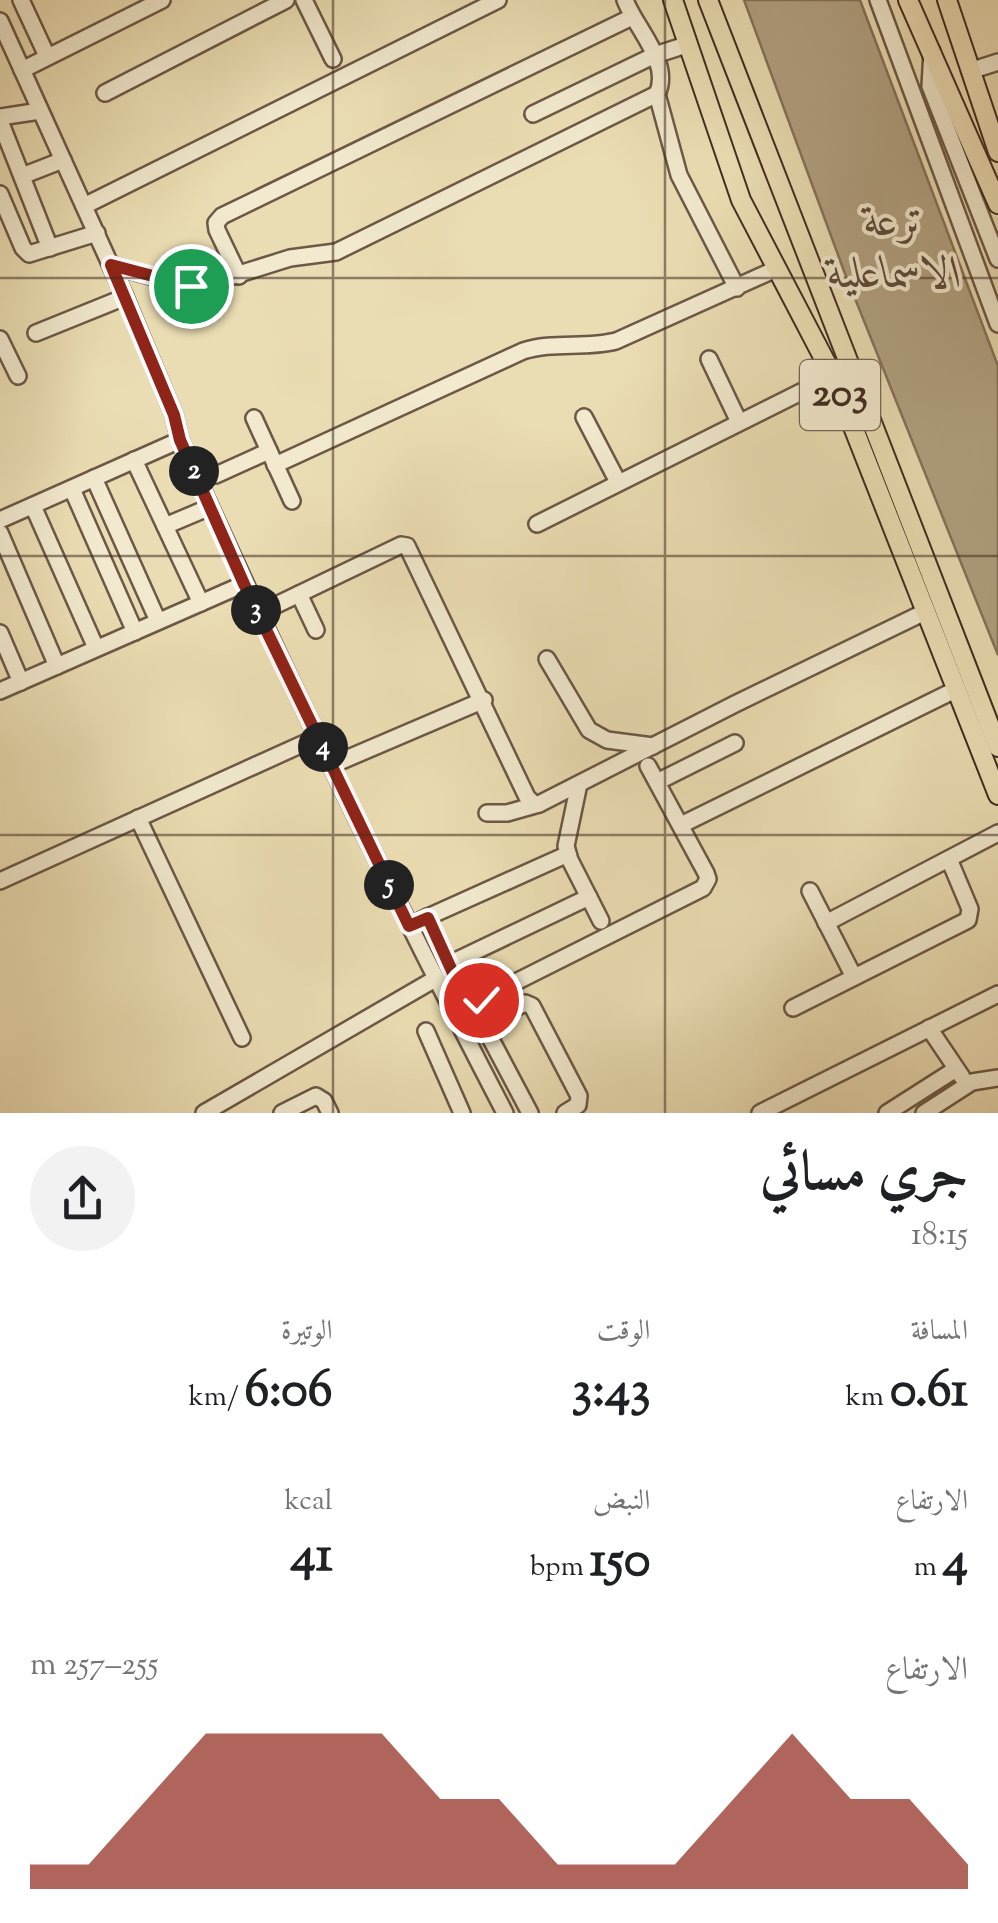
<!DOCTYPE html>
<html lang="ar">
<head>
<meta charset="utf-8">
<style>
  :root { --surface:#fff; --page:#f2f2f2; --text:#202124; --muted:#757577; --accent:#8f2418 }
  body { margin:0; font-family:"Sorts Mill Goudy",Amiri,serif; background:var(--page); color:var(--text); direction:rtl; height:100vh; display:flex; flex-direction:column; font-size:38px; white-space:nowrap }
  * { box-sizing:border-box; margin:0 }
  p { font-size:32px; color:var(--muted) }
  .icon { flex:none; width:55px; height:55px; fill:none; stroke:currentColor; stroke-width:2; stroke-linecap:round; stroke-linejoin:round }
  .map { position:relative; height:1113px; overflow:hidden; direction:ltr }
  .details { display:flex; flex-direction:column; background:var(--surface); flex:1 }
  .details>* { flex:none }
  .pin { position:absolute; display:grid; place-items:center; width:85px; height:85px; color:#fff; margin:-42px; border:5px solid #fff; border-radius:50%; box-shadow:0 2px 10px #0007 }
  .km { position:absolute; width:50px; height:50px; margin:-25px; border-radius:50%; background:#222; color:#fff; font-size:28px; line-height:50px; text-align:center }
  .round { display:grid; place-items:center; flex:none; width:105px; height:105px; border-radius:52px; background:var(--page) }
  .summary { display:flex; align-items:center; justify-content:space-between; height:170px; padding:0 30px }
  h1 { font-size:55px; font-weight:800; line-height:75px }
  .figures { display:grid; grid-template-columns:repeat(3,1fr); gap:15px; height:170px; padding:10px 30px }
  .figures div { display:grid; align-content:center }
  .figures b { font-size:50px; font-weight:800 }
  .figures small { font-size:28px; font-weight:400 }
  .figures p { font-size:28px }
  .chart { height:280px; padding:20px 30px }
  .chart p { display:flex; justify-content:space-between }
  .chart svg { width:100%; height:180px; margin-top:10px; fill:var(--accent); opacity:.7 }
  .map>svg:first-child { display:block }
  .water { fill:#b1a081; stroke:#84715b; stroke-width:2.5 }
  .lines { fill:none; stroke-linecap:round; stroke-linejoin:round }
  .minor-casing { stroke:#6b5846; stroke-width:20 }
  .major-casing { stroke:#402b21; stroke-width:22 }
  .minor { stroke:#f2e9ce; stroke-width:15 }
  .major { stroke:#ebddb3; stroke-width:18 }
  .route-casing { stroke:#fff; stroke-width:20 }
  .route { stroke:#8f2418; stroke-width:12 }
  .grid { fill:none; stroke:#402b21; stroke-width:2.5; stroke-opacity:0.55 }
  .labels { text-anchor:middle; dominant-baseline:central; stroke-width:8; stroke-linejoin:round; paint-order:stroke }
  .shield { fill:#f2e9ce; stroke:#756455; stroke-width:2.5 }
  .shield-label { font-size:40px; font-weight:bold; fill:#402b21 }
  .water-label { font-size:45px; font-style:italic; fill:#5c4839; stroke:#f2e9ce }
</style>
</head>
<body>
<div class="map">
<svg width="998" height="1113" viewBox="0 0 998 1113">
  <rect width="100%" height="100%" fill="#ebddb3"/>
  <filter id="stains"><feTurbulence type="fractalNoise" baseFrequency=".002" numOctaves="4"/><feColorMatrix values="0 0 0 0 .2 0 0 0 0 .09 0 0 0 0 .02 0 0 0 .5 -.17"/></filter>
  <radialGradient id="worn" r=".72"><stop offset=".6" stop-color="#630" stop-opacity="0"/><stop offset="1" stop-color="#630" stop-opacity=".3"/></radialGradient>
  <!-- water -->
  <polygon class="water" points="744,0 860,0 998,366 998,655 844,271"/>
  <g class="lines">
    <defs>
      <g id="minor">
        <polyline points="21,0 47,56"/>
        <polyline points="304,0 333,59"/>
        <polyline points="878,0 998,324"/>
        <path d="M 0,21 L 125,297 L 174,415 L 180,440 C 282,667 390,892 505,1113"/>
        <polyline points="932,51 930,86 998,259"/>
        <polyline points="22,70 162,0"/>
        <polyline points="970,71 998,62"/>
        <polyline points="105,93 286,0"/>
        <polyline points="657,94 679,175 737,288"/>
        <polyline points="533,114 655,55 686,45"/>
        <polyline points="0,117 40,111"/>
        <polyline points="0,121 50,248"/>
        <polyline points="22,176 63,160"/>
        <polyline points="0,194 23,248 29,254 97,233"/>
        <polyline points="84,206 498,0"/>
        <path d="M 111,265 L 183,285 L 201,286 L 290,258 L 336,252 L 657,94 C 672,63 636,29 625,0"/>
        <polyline points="239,276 217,230 216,223 222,216 632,17"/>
        <polyline points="36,333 125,297"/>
        <polyline points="0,339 18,376"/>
        <polyline points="709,359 739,422"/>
        <polyline points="584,417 618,482"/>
        <polyline points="254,418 292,501"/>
        <polyline points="134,460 201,603"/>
        <path d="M 275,465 L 523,351 C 553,341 585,349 616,341 L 776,269"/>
        <polyline points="216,475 269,451"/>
        <polyline points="94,478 158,621"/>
        <polyline points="72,489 135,632"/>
        <polyline points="33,506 96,648"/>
        <polyline points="0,520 180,440"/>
        <polyline points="537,524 833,376"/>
        <polyline points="165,526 210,507"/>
        <polyline points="0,533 57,666"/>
        <polyline points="299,594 316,630"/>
        <polyline points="272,607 401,545 407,546 527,797 534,804 539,804 735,704 927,611"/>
        <polyline points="0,633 21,682"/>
        <polyline points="547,659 589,730 607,740 653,746"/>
        <polyline points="0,691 244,584"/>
        <polyline points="332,765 484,700"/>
        <polyline points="657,782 735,743"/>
        <polyline points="579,784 566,846 570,860 601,921"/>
        <polyline points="487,813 507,813 539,804"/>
        <polyline points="138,818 242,1038"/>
        <polyline points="681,825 957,689"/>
        <polyline points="0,881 318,737"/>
        <polyline points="810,891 854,977"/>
        <polyline points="427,917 462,993 467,998 478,1001 703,888 708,879 706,873 648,766"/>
        <polyline points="421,920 568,854"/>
        <polyline points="826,923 998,833"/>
        <polyline points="449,964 589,897"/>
        <polyline points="793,1008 968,920 970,909 949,859"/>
        <polyline points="929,1028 962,1077"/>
        <polyline points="426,1031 462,1113"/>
        <polyline points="204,1113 435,979"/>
        <polyline points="282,1113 316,1096 324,1101 330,1113"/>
        <polyline points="530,1113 485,1028 489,1022 525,1003 532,1006 579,1096 578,1105 565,1113"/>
        <polyline points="760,1113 998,994"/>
        <polyline points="887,1113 956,1069"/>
        <polyline points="924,1113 972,1082 998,1078"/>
      </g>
      <g id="major">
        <polyline points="673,0 741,200 833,376 998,795"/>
        <polyline points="708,0 998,747"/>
        <polyline points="908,0 998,204"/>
        <polyline points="947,0 998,152"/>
      </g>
    </defs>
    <!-- minor casing -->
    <use href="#minor" class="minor-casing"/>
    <!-- major casing -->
    <use href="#major" class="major-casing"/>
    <!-- minor -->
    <use href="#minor" class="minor"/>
    <!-- major -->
    <use href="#major" class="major"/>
  </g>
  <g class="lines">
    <defs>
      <polyline id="route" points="191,286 111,265 174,415 180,440 244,584 409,926 428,918 462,993 470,1000 481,1000"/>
    </defs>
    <!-- route casing -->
    <use href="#route" class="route-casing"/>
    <!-- route -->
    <use href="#route" class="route"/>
  </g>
  <!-- grid -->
  <path class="grid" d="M 333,0 L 333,1113M 665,0 L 665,1113M 0,278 L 998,278M 0,556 L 998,556M 0,835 L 998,835"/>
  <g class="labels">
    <!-- shield labels -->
    <rect class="shield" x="800" y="360" width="80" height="70" rx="8"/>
    <g class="shield-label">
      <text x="840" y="395">203</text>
    </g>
    <!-- water labels -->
    <g class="water-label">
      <text x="895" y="224">ترعة<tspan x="895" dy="52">الاسماعلية</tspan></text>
    </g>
  </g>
  <rect width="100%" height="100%" filter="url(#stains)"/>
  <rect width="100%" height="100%" fill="url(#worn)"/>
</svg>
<div class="pin" style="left:191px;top:286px;background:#1e9e55"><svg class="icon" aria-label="arrive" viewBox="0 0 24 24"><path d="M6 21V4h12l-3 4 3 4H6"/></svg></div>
<div class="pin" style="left:481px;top:1000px;background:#d93025"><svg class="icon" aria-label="check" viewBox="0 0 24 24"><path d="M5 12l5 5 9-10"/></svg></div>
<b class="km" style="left:194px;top:471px">2</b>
<b class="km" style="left:256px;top:610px">3</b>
<b class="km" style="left:323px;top:747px">4</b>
<b class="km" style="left:389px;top:885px">5</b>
</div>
<section class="details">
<div class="summary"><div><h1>جري مسائي</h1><p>18:15</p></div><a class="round"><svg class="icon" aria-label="share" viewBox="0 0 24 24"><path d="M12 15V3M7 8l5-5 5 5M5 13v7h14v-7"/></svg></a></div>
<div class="figures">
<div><p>المسافة</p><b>0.61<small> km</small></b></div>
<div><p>الوقت</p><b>3:43</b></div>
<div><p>الوتيرة</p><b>6:06<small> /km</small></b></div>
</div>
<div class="figures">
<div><p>الارتفاع</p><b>4<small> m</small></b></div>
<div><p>النبض</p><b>150<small> bpm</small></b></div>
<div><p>kcal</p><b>41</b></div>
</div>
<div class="chart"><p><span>الارتفاع</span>255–257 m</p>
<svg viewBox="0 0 160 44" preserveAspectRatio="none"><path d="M0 44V38L10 38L20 22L30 6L40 6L50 6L60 6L70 22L80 22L90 38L100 38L110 38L120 22L130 6L140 22L150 22L160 38V44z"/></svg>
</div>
</section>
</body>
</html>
